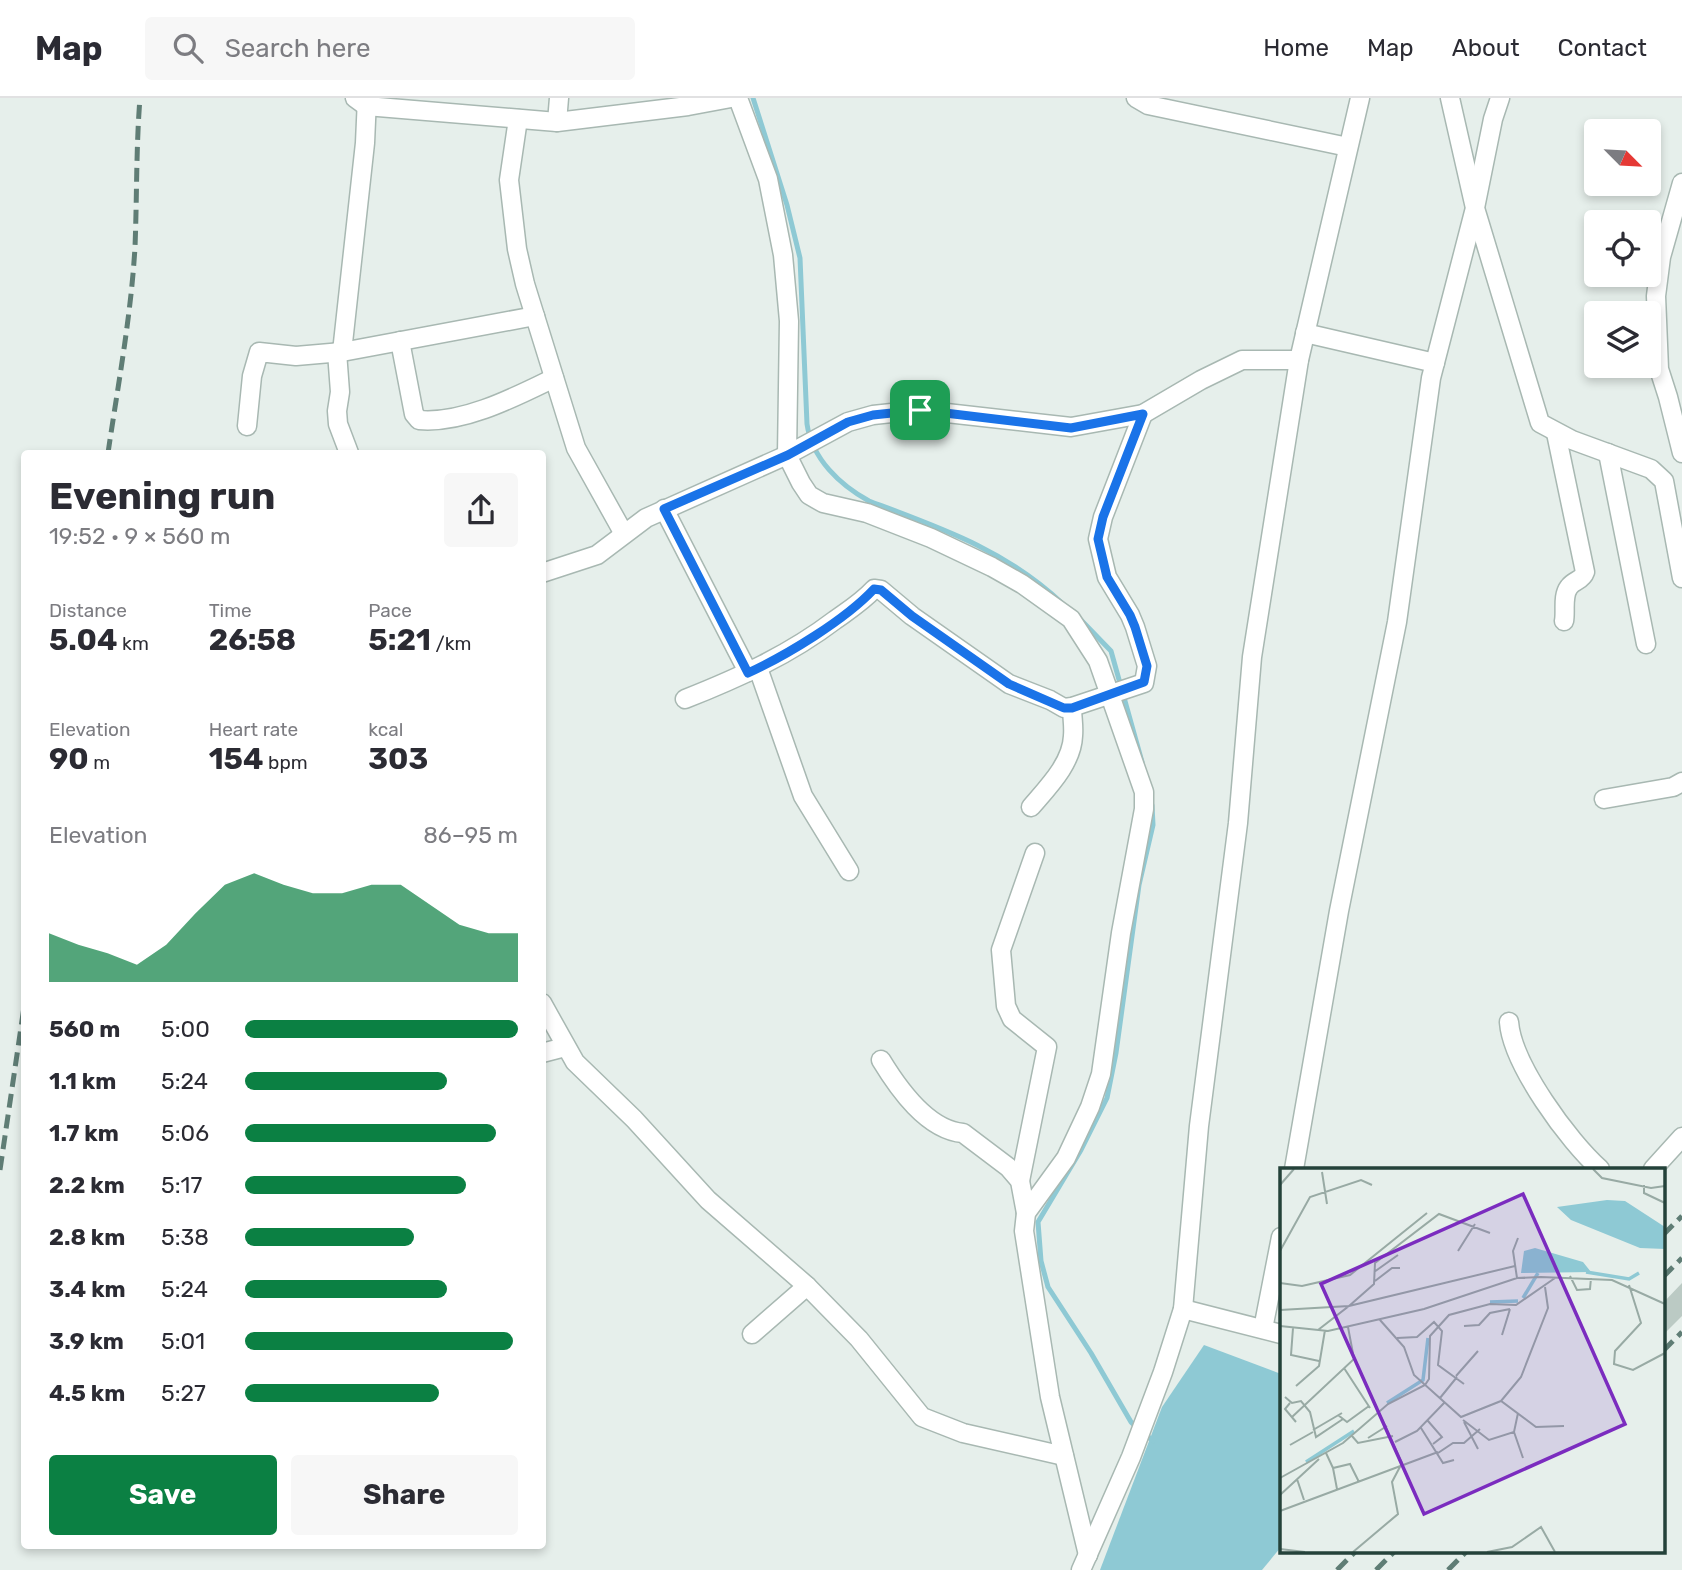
<!DOCTYPE html>
<html lang="en">
<head>
<meta charset="utf-8">
<style>
  :root { --surface:#fff; --page:#f7f7f7; --text:#2b2b33; --muted:#7c7c81; --line:#e1e1e2; --accent:#0b8043 }
  body { margin:0; font-family:Rubik,sans-serif; background:var(--page); color:var(--text); height:100vh; display:flex; flex-direction:column; font-size:26px; white-space:nowrap }
  * { box-sizing:border-box; margin:0 }
  p { font-size:23px; color:var(--muted) }
  .icon { flex:none; width:38px; height:38px; fill:none; stroke:currentColor; stroke-width:2; stroke-linecap:round; stroke-linejoin:round }
  .map { position:relative; flex:1; overflow:hidden }
  .drawer { position:absolute; left:21px; top:352px; width:525px; height:1099px; display:flex; flex-direction:column; background:var(--surface); border-radius:7px; box-shadow:0 4px 10px #0003 }
  .drawer>* { flex:none }
  .needle { width:46px; rotate:114deg }
  .tools { position:absolute; left:1584px; top:21px; display:grid; gap:14px }
  .tools a { display:grid; place-items:center; width:77px; height:77px; border-radius:7px; background:var(--surface); box-shadow:0 4px 10px #0003; font-size:35px }
  .pin { position:absolute; display:grid; place-items:center; width:60px; height:60px; color:#fff; margin:-30px; border-radius:14px; box-shadow:0 4px 10px #0006 }
  .round { display:grid; place-items:center; flex:none; width:74px; height:74px; border-radius:7px; background:var(--page) }
  .summary { display:flex; align-items:center; justify-content:space-between; height:119px; padding:0 28px }
  h1 { font-size:38px; font-weight:700; line-height:52px }
  .stats { display:grid; grid-template-columns:repeat(3,1fr); gap:10px; height:119px; padding:7px 28px }
  .stats div { display:grid; align-content:center }
  .stats b { font-size:30px; font-weight:700 }
  .stats small { font-size:19px; font-weight:400 }
  .stats p { font-size:19px }
  .chart { height:196px; padding:14px 28px }
  .chart p { display:flex; justify-content:space-between }
  .chart svg { width:100%; height:126px; margin-top:7px; fill:var(--accent); opacity:.7 }
  .button { display:flex; gap:14px; margin-top:auto; padding:14px 28px }
  .button a { flex:1; height:80px; border-radius:7px; background:var(--accent); color:#fff; font-size:28px; font-weight:700; line-height:80px; text-align:center }
  .button a+a { background:var(--page); color:var(--text) }
  ul { padding:0 28px; list-style:none; font-size:23px }
  li { display:grid; grid-template-columns:112px 84px 1fr; align-items:center; height:52px }
  li i { height:18px; border-radius:9px; background:var(--accent) }
  header { display:flex; align-items:center; gap:42px; box-sizing:border-box; height:98px; padding:0 35px; background:var(--surface); border-bottom:2px solid var(--line) }
  header strong { font-size:33px }
  nav { display:flex; gap:38px; margin-inline-start:auto; font-size:24px }
  .search { width:490px; height:63px; background:var(--page); display:flex; align-items:center; gap:18px; box-sizing:border-box; padding:0 24px; border-radius:7px; color:var(--muted); font-size:26px }
  .map>svg:first-child { display:block }
  .water { fill:#8ec9d4 }
  .lines { fill:none; stroke-linecap:round; stroke-linejoin:round }
  .stream { stroke:#8ec9d4; stroke-width:5 }
  .building { fill:#bbcac4 }
  .minor-casing { stroke:#a8b8b2; stroke-width:21 }
  .minor { stroke:#fff; stroke-width:18 }
  .rail { stroke:#5f7d75; stroke-width:5; stroke-dasharray:14 7; stroke-linecap:butt }
  .route-casing { stroke:#fff; stroke-width:14 }
  .route { stroke:#1a73e8; stroke-width:9 }
  .inset-river { fill:none; stroke:#8ec9d4; stroke-width:3.5 }
  .inset-road { fill:none; stroke:#98aaa4; stroke-width:2 }
  .view { fill:#7b2cbf; fill-opacity:0.15; stroke:#7b2cbf; stroke-width:3.5 }
  .inset-edge { fill:none; stroke:#24423a; stroke-width:3.5 }
</style>
</head>
<body>
<header>
<strong>Map</strong>
<div class="search"><svg class="icon" aria-label="search" viewBox="0 0 24 24"><circle cx="10" cy="10" r="6"/><path d="M15 15l6 6"/></svg>Search here</div>
<nav><a>Home</a><a>Map</a><a>About</a><a>Contact</a></nav>
</header>
<div class="map">
<svg width="1682" height="1472" viewBox="0 0 1682 1472">
  <rect width="100%" height="100%" fill="#e6efeb"/>
  <!-- water -->
  <polygon class="water" points="1204,1247 1281,1276 1281,1449 1262,1472 1100,1472 1162,1309"/>
  <g class="lines">
    <!-- stream -->
    <g class="stream">
      <path d="M 753,0 L 787,107 L 800,160 L 807,326 C 812,361 840,387 869,403 C 941,430 1006,452 1063,506"/>
      <polyline points="1081,522 1111,553 1142,664"/>
      <polyline points="1152,707 1153,727 1139,787 1116,955 1107,1000 1081,1052 1038,1124 1041,1163 1048,1189 1091,1255 1131,1324 1153,1343"/>
    </g>
  </g>
  <!-- building -->
  <polygon class="building" points="1682,1185 1682,1218 1663,1237 1663,1205"/>
  <g class="lines">
    <defs>
      <g id="minor">
        <polyline points="355,0 366,8 557,24 688,8 731,0"/>
        <polyline points="738,0 768,81 783,157 789,223 787,357 801,385 809,397 823,405 867,415 931,440 992,469 1022,486 1071,521 1098,563 1144,694 1144,711 1121,835 1101,976 1090,1009 1066,1060 1026,1115 1024,1133 1050,1299 1088,1457"/>
        <polyline points="1136,0 1148,7 1348,49"/>
        <polyline points="1500,0 1493,21 1475,110 1540,325 1572,342 1651,371 1664,383 1682,480"/>
        <polyline points="518,21 509,82 517,151 525,186 576,350 624,436"/>
        <polyline points="557,24 559,0"/>
        <polyline points="1682,85 1661,159 1656,198 1659,271 1668,299 1682,355"/>
        <polyline points="1305,235 1435,265"/>
        <path d="M 400,243 L 414,316 L 419,322 C 463,326 515,299 554,280"/>
        <polyline points="337,254 340,294 337,313 338,326 349,355"/>
        <polyline points="342,254 365,45 367,0"/>
        <polyline points="247,328 252,278 259,254 296,258 342,254 535,218"/>
        <path d="M 1556,335 L 1585,474 C 1582,483 1574,482 1569,489 C 1562,498 1566,513 1564,523"/>
        <polyline points="1608,355 1646,546"/>
        <polyline points="664,411 748,574"/>
        <polyline points="542,475 597,457 646,420 787,357 848,324 873,317 920,312 1071,329 1143,316 1201,282 1242,262 1299,262"/>
        <polyline points="758,570 803,698 849,773"/>
        <path d="M 685,601 C 738,580 789,557 835,522 C 849,512 862,504 874,491 L 881,492 L 912,518 L 1009,586 L 1050,602 L 1064,610 L 1072,609 L 1144,585 L 1147,568 L 1135,529 L 1130,517 L 1107,479 L 1098,441 L 1103,419 L 1143,316"/>
        <polyline points="1604,701 1673,689 1682,684"/>
        <path d="M 1031,709 C 1048,689 1072,665 1073,638 C 1074,628 1072,619 1072,609"/>
        <polyline points="542,905 575,964 634,1021 708,1102 807,1188 859,1241 922,1319 963,1335 1064,1358"/>
        <path d="M 1509,924 C 1512,966 1569,1044 1600,1071"/>
        <polyline points="542,955 565,949"/>
        <path d="M 881,962 C 898,990 927,1032 963,1035 L 1008,1069 L 1020,1083 L 1026,1115"/>
        <polyline points="1294,1071 1339,813 1397,524 1431,280 1475,110 1450,0"/>
        <polyline points="1653,1071 1682,1039"/>
        <polyline points="1020,1083 1047,949 1012,921 1006,908 1001,852 1035,755"/>
        <polyline points="1183,1211 1281,1236"/>
        <polyline points="1263,1231 1281,1139"/>
        <polyline points="752,1236 807,1188"/>
        <polyline points="1081,1472 1131,1359 1163,1274 1183,1211 1199,1028 1238,725 1252,559 1299,262 1360,0"/>
      </g>
    </defs>
    <!-- minor casing -->
    <use href="#minor" class="minor-casing"/>
    <!-- minor -->
    <use href="#minor" class="minor"/>
    <!-- rail -->
    <g class="rail">
      <path d="M 108,355 C 118,287 131,218 135,149 C 137,99 136,50 140,0"/>
      <polyline points="0,1072 24,909"/>
      <polyline points="1663,1137 1682,1118"/>
      <polyline points="1663,1179 1682,1160"/>
      <polyline points="1663,1253 1682,1234"/>
      <polyline points="1337,1472 1356,1453"/>
      <polyline points="1376,1472 1395,1453"/>
      <polyline points="1448,1472 1467,1453"/>
    </g>
  </g>
  <g class="lines">
    <defs>
      <path id="route" d="M 920,312 L 1071,330 L 1143,316 L 1103,419 L 1098,441 L 1107,479 L 1130,517 L 1135,529 L 1147,568 L 1144,584 L 1072,610 L 1064,610 L 1009,586 L 912,518 L 881,492 L 874,491 C 845,522 787,557 748,575 L 664,411 L 788,357 L 848,324 L 873,317 Z"/>
    </defs>
    <!-- route casing -->
    <use href="#route" class="route-casing"/>
    <!-- route -->
    <use href="#route" class="route"/>
  </g>
  <!-- overview -->
  <g transform="translate(1280 1070)">
    <rect width="385" height="385" fill="#e6efeb"/>
    <path d="M 327,32 L 345,33 L 385,59 L 385,81 L 360,80 L 291,52 L 277,39 ZM 255,80 L 303,94 L 311,104 L 241,105 L 244,83 Z" fill="#8ec9d4"/>
    <path class="inset-river" d="M 306,104 L 349,111 L 359,105M 243,130 L 258,105M 210,134 L 238,133M 107,235 L 143,212 L 148,170M 26,294 L 74,263"/>
    <path class="inset-road" d="M 313,1 L 322,10 L 371,20 L 385,18M 42,4 L 47,36M 0,17 L 14,1M 364,17 L 364,25 L 385,35M 0,83 L 30,29 L 81,12 L 92,17M 178,83 L 195,56M 94,104 L 118,87M 290,108 L 297,122 L 310,121 L 311,110M 237,110 L 233,83 L 238,70M 95,113 L 112,100 L 120,100M 0,115 L 22,118 L 70,107 L 147,45M 349,117 L 361,155 L 335,183 L 334,196 L 353,202 L 385,185M 0,142 L 69,138 L 94,116 L 95,95 L 159,46 L 210,65M 100,152 L 124,179 L 134,207 L 181,249 L 221,233 L 256,259 L 284,258M 0,158 L 48,163 L 144,141 L 237,110 L 261,109 L 332,112 L 385,136M 184,158 L 199,157 L 210,145 L 230,141M 13,160 L 11,187 L 39,193M 38,162 L 69,138 L 235,98M 222,167 L 230,141M 117,170 L 137,169 L 154,154 L 162,163 L 158,197 L 184,216M 64,200 L 90,240M 176,208 L 198,183M 16,218 L 39,198 L 45,162M 5,229 L 12,235 L 21,233 L 30,244 L 36,269 L 63,251M 160,230 L 177,209M 221,233 L 241,209 L 268,140 L 265,119M 10,235 L 5,241 L 16,254M 58,247 L 67,254 L 89,238M 12,249 L 74,191 L 68,159M 183,252 L 209,272 L 234,264 L 238,245M 148,253 L 162,269 L 153,276M 184,254 L 198,281M 141,260 L 163,295 L 174,292M 33,262 L 62,245M 234,264 L 243,290M 72,268 L 78,275 L 113,268M 88,270 L 107,258M 115,274 L 137,263 L 165,234M 10,277 L 33,264M 46,285 L 53,300 L 70,296 L 79,314M 158,285 L 173,275 L 184,275 L 200,261M 53,300 L 57,321M 0,310 L 63,275 L 108,236 L 145,217 L 149,211 L 150,168 L 169,147 L 210,136 L 236,137 L 275,110M 17,311 L 24,332M 0,327 L 39,291M 0,343 L 158,284M 0,381 L 25,384M 73,384 L 118,346 L 112,314 L 122,295 L 99,245M 207,384 L 232,379 L 261,359 L 275,384"/>
    <path class="view" d="M 243,26 L 345,256 L 144,346 L 41,116 Z"/>
    <rect width="385" height="385" class="inset-edge"/>
  </g>
</svg>
<div class="tools">
<a><svg class="needle" viewBox="-14 -14 28 28"><path d="M0-13l5 13h-10z" fill="#e53935"/><path d="M0 13l5-13h-10z" fill="#7c7c81"/></svg></a>
<a><svg class="icon" aria-label="locate" viewBox="0 0 24 24"><circle cx="12" cy="12" r="6"/><path d="M12 2v4M12 18v4M2 12h4M18 12h4"/></svg></a>
<a><svg class="icon" aria-label="layers" viewBox="0 0 24 24"><path d="M12 4l9 5-9 5-9-5zM3 14l9 5 9-5"/></svg></a>
</div>
<div class="pin" style="left:920px;top:312px;background:#1e9e55"><svg class="icon" aria-label="arrive" viewBox="0 0 24 24"><path d="M6 21V4h12l-3 4 3 4H6"/></svg></div>
<section class="drawer">
<div class="summary"><div><h1>Evening run</h1><p>19:52 · 9 × 560 m</p></div><a class="round"><svg class="icon" aria-label="share" viewBox="0 0 24 24"><path d="M12 15V3M7 8l5-5 5 5M5 13v7h14v-7"/></svg></a></div>
<div class="stats">
<div><p>Distance</p><b>5.04<small> km</small></b></div>
<div><p>Time</p><b>26:58</b></div>
<div><p>Pace</p><b>5:21<small> /km</small></b></div>
</div>
<div class="stats">
<div><p>Elevation</p><b>90<small> m</small></b></div>
<div><p>Heart rate</p><b>154<small> bpm</small></b></div>
<div><p>kcal</p><b>303</b></div>
</div>
<div class="chart"><p><span>Elevation</span>86–95 m</p>
<svg viewBox="0 0 160 44" preserveAspectRatio="none"><path d="M0 44V27L10 31L20 34L30 38L40 31L50 20L60 10L70 6L80 10L90 13L100 13L110 10L120 10L130 17L140 24L150 27L160 27V44z"/></svg>
</div>
<ul>
<li><b>560 m</b>5:00<i style="width:100%"></i></li>
<li><b>1.1 km</b>5:24<i style="width:74%"></i></li>
<li><b>1.7 km</b>5:06<i style="width:92%"></i></li>
<li><b>2.2 km</b>5:17<i style="width:81%"></i></li>
<li><b>2.8 km</b>5:38<i style="width:62%"></i></li>
<li><b>3.4 km</b>5:24<i style="width:74%"></i></li>
<li><b>3.9 km</b>5:01<i style="width:98%"></i></li>
<li><b>4.5 km</b>5:27<i style="width:71%"></i></li>
</ul>
<div class="button"><a>Save</a><a>Share</a></div>
</section>
</div>
</body>
</html>
